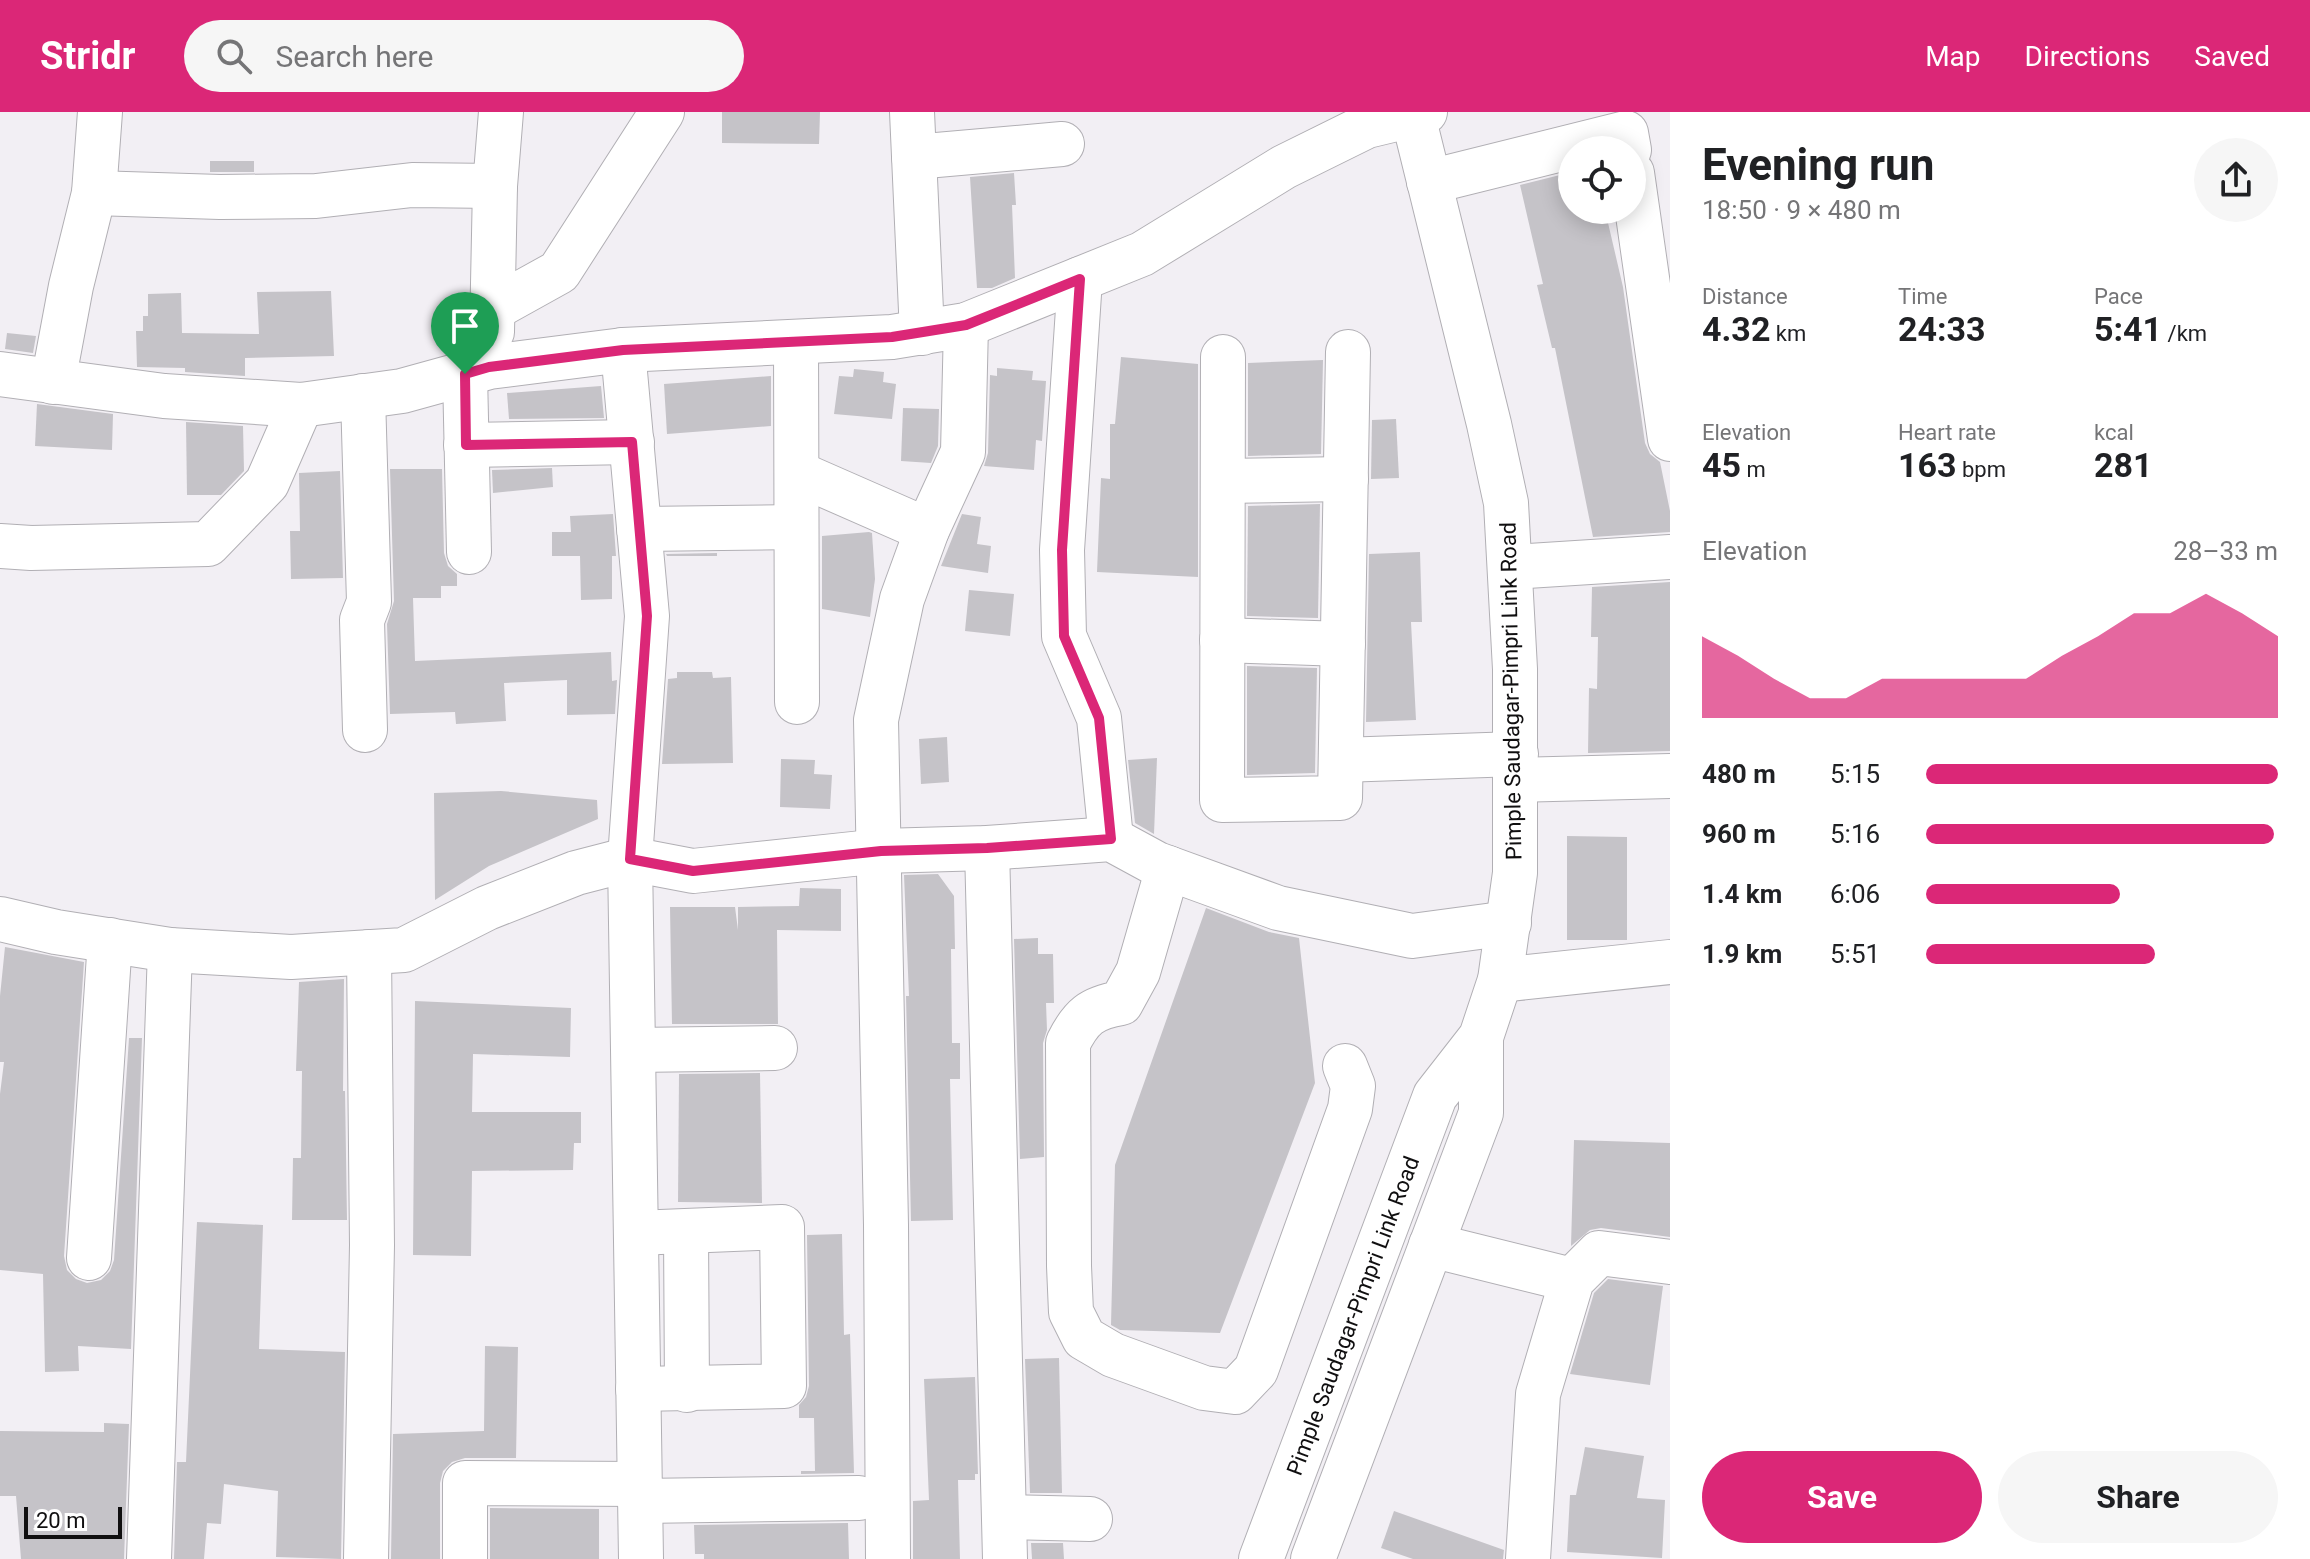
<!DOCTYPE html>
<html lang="en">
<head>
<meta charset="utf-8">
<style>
  :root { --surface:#fff; --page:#f6f6f6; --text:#202124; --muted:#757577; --accent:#db2777 }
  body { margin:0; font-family:Roboto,sans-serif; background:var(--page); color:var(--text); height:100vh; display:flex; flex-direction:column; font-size:30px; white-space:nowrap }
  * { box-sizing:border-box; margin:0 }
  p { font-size:26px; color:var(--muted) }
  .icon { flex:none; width:44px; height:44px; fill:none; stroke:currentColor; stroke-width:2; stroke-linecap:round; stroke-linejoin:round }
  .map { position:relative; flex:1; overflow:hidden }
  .side { display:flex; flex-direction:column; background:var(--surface); width:640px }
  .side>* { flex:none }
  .controls { position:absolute; left:1558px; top:24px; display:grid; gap:16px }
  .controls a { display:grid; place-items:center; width:88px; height:88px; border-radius:50%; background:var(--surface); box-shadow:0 4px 20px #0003; font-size:40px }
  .scale { position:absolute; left:24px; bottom:20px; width:98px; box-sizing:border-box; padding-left:8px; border:4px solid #100f10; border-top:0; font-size:22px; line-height:28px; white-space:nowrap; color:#100f10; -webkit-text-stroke:6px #fff; paint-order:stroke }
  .pin { position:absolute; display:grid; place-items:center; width:68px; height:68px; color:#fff; margin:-82px -34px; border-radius:50% 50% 50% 0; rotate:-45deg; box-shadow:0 0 8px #0007 }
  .pin .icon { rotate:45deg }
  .round { display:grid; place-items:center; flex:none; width:84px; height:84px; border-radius:42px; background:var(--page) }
  .overview { display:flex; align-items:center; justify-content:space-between; height:136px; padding:0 32px }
  h1 { font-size:44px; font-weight:700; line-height:60px }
  .metrics { display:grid; grid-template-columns:repeat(3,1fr); gap:12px; height:136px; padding:8px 32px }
  .metrics div { display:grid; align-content:center }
  .metrics b { font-size:34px; font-weight:700 }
  .metrics small { font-size:22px; font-weight:400 }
  .metrics p { font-size:22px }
  .chart { height:224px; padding:16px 32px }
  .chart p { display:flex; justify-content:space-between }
  .chart svg { width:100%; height:144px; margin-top:8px; fill:var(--accent); opacity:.7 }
  .button { display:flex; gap:16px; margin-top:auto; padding:16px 32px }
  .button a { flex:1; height:92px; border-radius:48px; background:var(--accent); color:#fff; font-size:32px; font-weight:700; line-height:92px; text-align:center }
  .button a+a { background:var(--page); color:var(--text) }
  ul { padding:0 32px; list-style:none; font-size:26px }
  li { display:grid; grid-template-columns:128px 96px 1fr; align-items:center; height:60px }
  li i { height:20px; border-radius:10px; background:var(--accent) }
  header { display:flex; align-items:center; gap:48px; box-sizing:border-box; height:112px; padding:0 40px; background:var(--accent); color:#fff }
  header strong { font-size:38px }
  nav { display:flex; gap:44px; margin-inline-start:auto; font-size:28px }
  .search { width:560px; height:72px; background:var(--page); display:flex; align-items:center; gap:20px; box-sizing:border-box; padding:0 28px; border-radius:44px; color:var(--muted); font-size:30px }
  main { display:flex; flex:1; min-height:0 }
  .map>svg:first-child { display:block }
  .building { fill:#c5c3c8 }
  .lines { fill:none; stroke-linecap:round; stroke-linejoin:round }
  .minor-casing { stroke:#b1afb4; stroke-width:46 }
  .minor { stroke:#fff; stroke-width:44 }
  .route-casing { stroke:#fff; stroke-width:16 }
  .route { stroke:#db2777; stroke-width:10 }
  .labels { text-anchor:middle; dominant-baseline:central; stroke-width:6; stroke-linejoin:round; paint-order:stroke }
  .street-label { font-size:22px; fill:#100f10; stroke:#fff }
</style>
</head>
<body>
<header>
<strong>Stridr</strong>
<div class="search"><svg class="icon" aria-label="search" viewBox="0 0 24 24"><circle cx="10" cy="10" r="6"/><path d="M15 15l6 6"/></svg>Search here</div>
<nav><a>Map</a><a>Directions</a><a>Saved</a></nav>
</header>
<main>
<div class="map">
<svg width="1670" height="1447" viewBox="0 0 1670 1447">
  <rect width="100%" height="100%" fill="#f2eff4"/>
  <!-- building -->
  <g class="building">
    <polygon points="722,0 820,0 819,32 722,31"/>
    <rect x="210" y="49" width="44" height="11"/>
    <polygon points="1572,60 1572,98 1605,98 1623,175 1645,331 1650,342 1660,350 1670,399 1670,420 1593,425 1555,236 1552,236 1537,173 1543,172 1520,73"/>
    <polygon points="1014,61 1016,93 1012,93 1015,166 992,176 977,176 970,65"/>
    <polygon points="331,179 334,244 245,246 245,264 185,260 185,256 137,255 136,219 143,219 143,204 148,204 148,182 181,181 182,221 259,222 257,180"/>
    <polygon points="7,221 36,224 33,241 5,237"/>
    <polygon points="1121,245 1198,252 1198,465 1097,460 1101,366 1110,367 1110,312 1115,312"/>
    <polygon points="1323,248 1321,342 1248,344 1248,251"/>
    <polygon points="997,256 1033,259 1032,268 1046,269 1042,329 1036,328 1034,358 984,354 988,341 990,263 997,264"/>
    <polygon points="854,257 884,260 883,270 896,272 892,307 834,302 839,264 853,265"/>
    <polygon points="771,264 771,314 667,322 664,272"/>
    <polygon points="601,274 604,306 509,307 507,281"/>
    <polygon points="37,292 113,302 112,338 35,334"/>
    <polygon points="903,296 939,297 938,334 931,351 901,349"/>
    <polygon points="1396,307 1399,366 1371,367 1372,308"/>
    <polygon points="186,310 243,314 244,359 221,383 187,383"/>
    <polygon points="552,356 553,375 493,381 492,358"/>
    <polygon points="390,357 442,357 444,441 448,454 457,462 457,474 441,474 441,486 413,486 415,549 611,540 612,569 617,568 615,602 567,603 567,568 504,571 506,609 456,612 455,600 390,602 387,512 394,489"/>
    <polygon points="340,359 343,466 291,467 290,419 300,419 299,361"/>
    <polygon points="1320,392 1318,506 1247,504 1248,394"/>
    <polygon points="613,402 616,444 612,444 612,487 581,488 580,444 552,444 552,420 571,420 570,404"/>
    <polygon points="962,402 981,405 977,432 991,434 988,461 941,454"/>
    <polygon points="869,420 872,421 875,467 870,505 822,497 822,424"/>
    <polygon points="1420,440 1422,510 1411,510 1416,608 1366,610 1369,442"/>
    <polygon points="717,441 717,444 667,444 666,442"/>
    <polygon points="1670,470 1670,639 1588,641 1589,576 1597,577 1598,525 1591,525 1592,475"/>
    <polygon points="969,478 1014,482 1010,524 965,519"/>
    <polygon points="1247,554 1317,556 1315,661 1247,663"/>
    <polygon points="677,560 712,560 713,566 731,565 733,651 662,652 668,567 677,566"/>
    <polygon points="947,625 949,670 921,672 919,627"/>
    <polygon points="1157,646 1154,722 1135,711 1128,648"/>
    <polygon points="781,647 815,648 814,662 832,663 830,697 780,695"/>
    <polygon points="501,679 597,688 598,707 489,754 435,788 434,681"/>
    <polygon points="1567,724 1627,725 1627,828 1567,828"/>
    <polygon points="938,762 954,784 955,837 951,837 952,931 960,931 960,967 950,967 953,1108 911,1109 906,884 909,884 904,763"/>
    <polygon points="800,776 841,777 841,819 777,818 778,912 672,912 670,795 735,795 738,818 738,795 799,794"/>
    <polygon points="1206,796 1269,820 1299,826 1315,971 1220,1221 1120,1218 1111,1213 1115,1053"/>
    <polygon points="1038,826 1038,842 1053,842 1054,891 1046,891 1047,918 1043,931 1044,1045 1020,1047 1014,827"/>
    <polygon points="5,835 84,850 64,1144 67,1158 76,1167 87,1171 101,1168 110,1159 114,1148 129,926 142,926 131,1237 78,1234 79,1259 45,1260 43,1162 0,1158 0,982 4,950 0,950 0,884"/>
    <polygon points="344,867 343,979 345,979 347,1108 292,1108 293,1046 301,1046 302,959 296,959 299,870"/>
    <polygon points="415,889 571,896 570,945 473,942 472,1000 581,1000 581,1031 574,1031 573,1058 472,1059 471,1144 413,1143"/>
    <polygon points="760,961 762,1091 678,1090 679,962"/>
    <polygon points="1574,1028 1670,1031 1670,1125 1601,1116 1590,1118 1571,1134"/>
    <polygon points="197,1110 263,1113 259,1237 345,1240 341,1447 276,1445 278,1379 224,1372 221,1412 207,1411 204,1447 174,1447 177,1350 186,1350"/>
    <polygon points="842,1122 844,1223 850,1222 854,1361 801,1362 801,1359 815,1359 814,1306 799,1306 799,1293 806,1285 809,1274 807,1123"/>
    <polygon points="1608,1167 1663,1174 1650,1273 1570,1262 1594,1181"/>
    <polygon points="485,1234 518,1235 516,1346 465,1346 452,1350 443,1359 440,1371 440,1447 391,1447 393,1322 484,1319"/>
    <polygon points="1059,1246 1062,1381 1030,1381 1025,1247"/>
    <polygon points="975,1265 978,1362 975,1362 975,1368 958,1368 960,1447 913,1447 913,1389 929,1388 924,1267"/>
    <polygon points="104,1311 129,1312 124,1447 21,1447 16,1384 0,1384 0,1319 104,1320"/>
    <polygon points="1585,1335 1644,1344 1637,1386 1665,1388 1662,1446 1567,1440 1570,1383 1576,1383"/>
    <polygon points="490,1396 599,1397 599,1447 490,1447"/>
    <polygon points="1394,1399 1504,1438 1503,1447 1413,1447 1381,1436"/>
    <polygon points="848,1411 849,1447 704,1447 704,1442 695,1442 694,1413"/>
    <polygon points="1031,1431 1063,1431 1064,1447 1032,1447"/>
  </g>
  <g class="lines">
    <defs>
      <g id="minor">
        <polyline points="912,0 922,221"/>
        <polyline points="914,45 1062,32"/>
        <polyline points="1632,61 1670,327"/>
        <polyline points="1429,70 1626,21 1629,38"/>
        <polyline points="94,81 220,85 316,84 412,73 495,74"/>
        <polyline points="1080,167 1062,438 1064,524 1099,606 1111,727"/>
        <polyline points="494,196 559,160 662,0"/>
        <polyline points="492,220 495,74 501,0"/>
        <polyline points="796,230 797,590"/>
        <polyline points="623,238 647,504 630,747 641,1447"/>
        <polyline points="1223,245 1222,688 1340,686 1348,240"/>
        <polyline points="0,262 164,284 301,293 402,279 489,255 623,238 892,225 966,213 1142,142 1284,55 1367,14 1425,0"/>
        <polyline points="465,262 469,440"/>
        <polyline points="53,270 71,174 94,81 100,0"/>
        <polyline points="363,284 369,490 362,508 365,618"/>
        <polyline points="466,333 632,330"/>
        <polyline points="797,361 927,418"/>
        <polyline points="1223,369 1346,367"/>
        <polyline points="639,417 796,415"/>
        <polyline points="0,434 31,436 208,432 267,371 301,293"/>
        <polyline points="1511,455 1670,445"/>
        <polyline points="1222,528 1343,532"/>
        <polyline points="1341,648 1516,642"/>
        <polyline points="1516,668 1670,664"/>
        <polyline points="987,736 1005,1447"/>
        <path d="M 1168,756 L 1138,860 L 1121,891 C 1091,896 1081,905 1068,931 L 1069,1154 L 1071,1200 L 1084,1226 L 1113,1243 L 1204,1276 L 1235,1280 L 1256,1258 L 1350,997 L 1353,974 L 1345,954"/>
        <polyline points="0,807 56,820 170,838 291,845 404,838 487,796 576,761 630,747 693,759 881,739 987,736 1111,727 1157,752 1278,796 1412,824 1509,811"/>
        <polyline points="1500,868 1670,850"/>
        <polyline points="634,938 775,936"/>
        <polyline points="686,1120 687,1278"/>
        <polyline points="636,1121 782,1115 784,1274 638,1277"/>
        <polyline points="1431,1133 1572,1168"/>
        <polyline points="89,1146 110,828"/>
        <polyline points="640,1389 859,1386"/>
        <polyline points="1005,1405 1090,1407"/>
        <polyline points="149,1447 170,838"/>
        <polyline points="366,1447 372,1133 369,840"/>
        <polyline points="465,1447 465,1371 640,1372"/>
        <polyline points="888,1447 886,1113 876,608 902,487 927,418 963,340 966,213"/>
        <path id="s1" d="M 1261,1447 L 1435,984 L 1481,925 L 1500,868 L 1515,761 L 1515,557 L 1506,391 L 1489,312 L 1412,0"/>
        <polyline points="1313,1447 1481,1001 1481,925"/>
        <polyline points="1528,1447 1538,1282 1572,1168 1599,1141 1670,1150"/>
      </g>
    </defs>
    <!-- minor casing -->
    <use href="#minor" class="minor-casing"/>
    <!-- minor -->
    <use href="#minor" class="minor"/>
  </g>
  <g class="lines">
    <defs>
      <polygon id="route" points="1080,167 1062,438 1064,524 1099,606 1111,727 987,736 881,739 693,759 630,747 647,504 632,330 466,333 465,262 489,255 623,238 892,225 966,213"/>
    </defs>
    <!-- route casing -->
    <use href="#route" class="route-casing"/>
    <!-- route -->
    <use href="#route" class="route"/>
  </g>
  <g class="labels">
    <!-- street labels -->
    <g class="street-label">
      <text transform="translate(1511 579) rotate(-91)">Pimple Saudagar-Pimpri Link Road</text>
      <text stroke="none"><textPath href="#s1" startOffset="260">Pimple Saudagar-Pimpri Link Road</textPath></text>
    </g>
  </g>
</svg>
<div class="controls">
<a><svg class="icon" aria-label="locate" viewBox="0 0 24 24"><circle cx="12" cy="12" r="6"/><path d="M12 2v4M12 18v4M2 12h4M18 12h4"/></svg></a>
</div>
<div class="scale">20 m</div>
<div class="pin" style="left:465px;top:262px;background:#1e9e55"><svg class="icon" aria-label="arrive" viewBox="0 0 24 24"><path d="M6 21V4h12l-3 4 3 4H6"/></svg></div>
</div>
<section class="side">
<div class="overview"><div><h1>Evening run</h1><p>18:50 · 9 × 480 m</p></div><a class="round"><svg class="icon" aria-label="share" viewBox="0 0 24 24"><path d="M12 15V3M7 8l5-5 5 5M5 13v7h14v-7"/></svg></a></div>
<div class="metrics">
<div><p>Distance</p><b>4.32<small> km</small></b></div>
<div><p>Time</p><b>24:33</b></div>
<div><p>Pace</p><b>5:41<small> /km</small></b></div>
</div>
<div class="metrics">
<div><p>Elevation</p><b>45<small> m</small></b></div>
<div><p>Heart rate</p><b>163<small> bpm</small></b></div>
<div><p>kcal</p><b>281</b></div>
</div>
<div class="chart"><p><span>Elevation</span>28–33 m</p>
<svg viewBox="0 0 160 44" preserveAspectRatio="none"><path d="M0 44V19L10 25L20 32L30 38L40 38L50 32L60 32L70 32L80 32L90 32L100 25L110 19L120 12L130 12L140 6L150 12L160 19V44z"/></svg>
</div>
<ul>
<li><b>480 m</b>5:15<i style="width:100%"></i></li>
<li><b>960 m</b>5:16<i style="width:99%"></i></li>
<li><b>1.4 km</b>6:06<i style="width:55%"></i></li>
<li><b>1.9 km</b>5:51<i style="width:65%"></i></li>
</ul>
<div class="button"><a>Save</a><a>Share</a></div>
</section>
</main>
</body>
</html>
